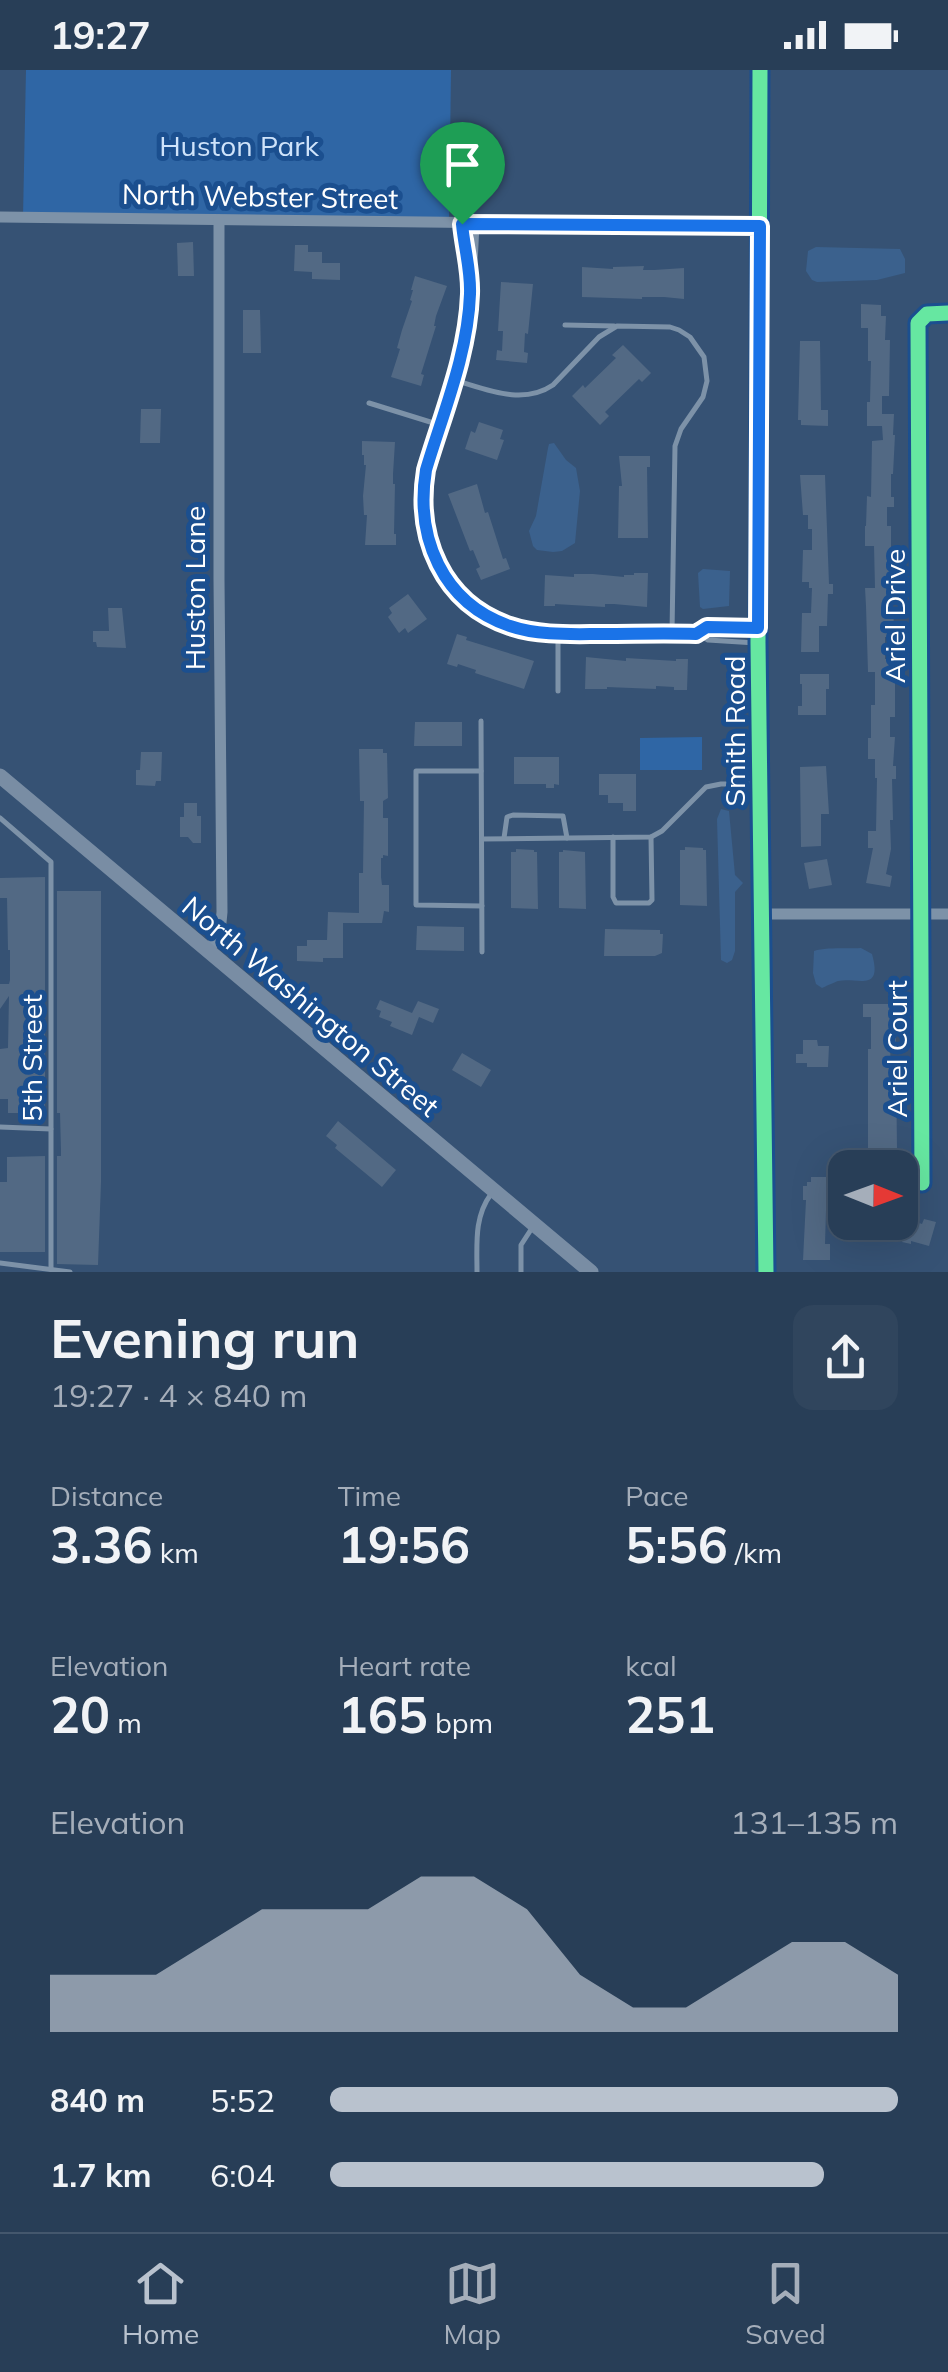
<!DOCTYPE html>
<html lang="en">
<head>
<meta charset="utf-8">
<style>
  :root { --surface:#283e57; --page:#30455d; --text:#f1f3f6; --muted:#a5aeba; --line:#44576d; --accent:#b9c2ce }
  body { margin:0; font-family:Mulish,sans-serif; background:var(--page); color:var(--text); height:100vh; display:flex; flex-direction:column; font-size:38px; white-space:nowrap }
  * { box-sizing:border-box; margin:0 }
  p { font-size:32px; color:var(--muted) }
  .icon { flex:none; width:55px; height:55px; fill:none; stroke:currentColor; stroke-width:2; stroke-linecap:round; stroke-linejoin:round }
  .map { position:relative; height:1202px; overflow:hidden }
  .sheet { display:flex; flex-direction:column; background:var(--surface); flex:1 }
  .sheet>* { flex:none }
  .needle { width:65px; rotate:91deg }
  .fabs { position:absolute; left:828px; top:1080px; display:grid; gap:20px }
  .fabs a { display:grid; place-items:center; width:90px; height:90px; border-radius:20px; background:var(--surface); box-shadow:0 10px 40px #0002,0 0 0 2px var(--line); font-size:50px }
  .pin { position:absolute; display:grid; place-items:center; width:85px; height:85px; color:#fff; margin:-102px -42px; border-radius:50% 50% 50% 0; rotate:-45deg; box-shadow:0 0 10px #0007 }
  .pin .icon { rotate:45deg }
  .round { display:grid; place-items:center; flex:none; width:105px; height:105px; border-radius:20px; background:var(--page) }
  .overview { display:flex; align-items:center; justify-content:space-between; height:170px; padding:0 50px }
  h1 { font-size:55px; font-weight:700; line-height:75px }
  .stats { display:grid; grid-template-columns:repeat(3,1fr); gap:15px; height:170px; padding:10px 50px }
  .stats div { display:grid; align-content:center }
  .stats b { font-size:50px; font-weight:700 }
  .stats small { font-size:28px; font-weight:400 }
  .stats p { font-size:28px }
  .chart { height:280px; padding:20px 50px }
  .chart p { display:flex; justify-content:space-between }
  .chart svg { width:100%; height:180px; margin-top:10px; fill:var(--accent); opacity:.7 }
  ul { padding:0 50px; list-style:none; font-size:32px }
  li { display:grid; grid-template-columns:160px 120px 1fr; align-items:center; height:75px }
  li i { height:25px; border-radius:12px; background:var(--accent) }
  .status { display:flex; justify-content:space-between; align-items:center; height:70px; padding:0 50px; background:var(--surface); direction:ltr }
  .status svg { height:28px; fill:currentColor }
  .tabs { display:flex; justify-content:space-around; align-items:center; height:140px; border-top:2px solid var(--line); background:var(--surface); font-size:28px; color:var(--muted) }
  .tabs a { display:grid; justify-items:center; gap:5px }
  .tabs .selected { color:var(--accent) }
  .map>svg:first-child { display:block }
  .green { fill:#2f66a5 }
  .water { fill:#3b618d }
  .building { fill:#526984 }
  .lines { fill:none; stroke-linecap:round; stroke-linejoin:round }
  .service { stroke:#7d92a8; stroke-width:5 }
  .minor { stroke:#7d92a8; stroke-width:11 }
  .secondary { stroke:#798da4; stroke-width:15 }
  .cycleway-casing { stroke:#1b4f8f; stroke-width:21 }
  .cycleway { stroke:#66e7a1; stroke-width:15 }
  .route-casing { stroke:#fff; stroke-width:20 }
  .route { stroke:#1a73e8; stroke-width:12 }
  .labels { text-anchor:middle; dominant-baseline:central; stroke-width:10; stroke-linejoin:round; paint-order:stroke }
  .park-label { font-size:28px; fill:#cfe3fa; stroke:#1b4f8f }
  .street-label { font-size:28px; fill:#fff; stroke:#1b4f8f }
</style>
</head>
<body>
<div class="status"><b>19:27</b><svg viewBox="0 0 49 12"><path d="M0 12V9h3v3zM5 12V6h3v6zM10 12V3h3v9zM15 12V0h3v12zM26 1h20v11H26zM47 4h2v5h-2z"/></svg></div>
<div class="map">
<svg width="948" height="1202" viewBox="0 0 948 1202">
  <rect width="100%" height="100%" fill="#365274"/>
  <!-- green -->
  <g class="green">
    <polygon points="26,0 451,0 449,154 23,147"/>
    <polygon points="702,667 702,700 640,700 640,668"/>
  </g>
  <!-- water -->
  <g class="water">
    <polygon points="816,177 900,179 905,189 905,203 877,210 817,212 812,210 806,201 808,181"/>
    <polygon points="554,373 566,390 576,398 580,421 575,473 562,481 553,482 537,480 533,476 529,461 536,446 548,378 549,374"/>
    <polygon points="703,499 730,501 729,536 703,539 700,537 698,503"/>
    <polygon points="721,739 729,741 735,805 743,813 735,822 735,881 732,890 727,893 721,890 717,749"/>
    <path d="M 861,878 L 872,884 C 883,923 857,907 838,911 C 835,912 824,917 822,918 L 816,914 L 813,903 L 814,881 C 826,877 847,879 861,878 Z"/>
  </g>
  <!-- building -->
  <g class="building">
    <polygon points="193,172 194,206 178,206 177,173"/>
    <polygon points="295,175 308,175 308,182 322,182 322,193 340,193 340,210 312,209 312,202 294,201"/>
    <polygon points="644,196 643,200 654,200 684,198 684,229 664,227 642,227 642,229 582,227 582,197 613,199 613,197"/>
    <polygon points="415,206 447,216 436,246 434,256 436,256 421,304 424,305 421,316 391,307 400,279 397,278 402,260 412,231 410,230 413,220 411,220"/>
    <polygon points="501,212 533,214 528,264 525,263 524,282 528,283 527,293 496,290 497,280 502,281 503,261 498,261"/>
    <polygon points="861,234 881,235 881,246 886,246 885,270 890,270 889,326 882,326 882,344 894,344 893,365 895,365 893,404 891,404 891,427 894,427 894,437 887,437 887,456 891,456 891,518 895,567 885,567 885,589 895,589 895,647 890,647 890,667 895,667 893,696 896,696 896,709 892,709 893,750 890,750 891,779 886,804 892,806 890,817 866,813 873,778 868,778 868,761 876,761 877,708 875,708 875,689 868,689 868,668 871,668 871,635 875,635 875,602 868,602 866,536 865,518 875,518 874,476 865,476 865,456 866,456 867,426 871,427 872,371 883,370 882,356 867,356 867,332 870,332 871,291 868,291 868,258 861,258"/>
    <polygon points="243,240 260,240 261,283 243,283"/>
    <polygon points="800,271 820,271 821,340 828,340 828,356 801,355 801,350 798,350"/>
    <polygon points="623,275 651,303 642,312 639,309 605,342 609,346 600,355 572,326 583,315 585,318 616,288 612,285"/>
    <polygon points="141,339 161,339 160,373 140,373"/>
    <polygon points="479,352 503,360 500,369 504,370 497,390 465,379 471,361 475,363"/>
    <polygon points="362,371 395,372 393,404 393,414 395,414 394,464 396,464 396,475 365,475 367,445 364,445 363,426 366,395 364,395 364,385 362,385"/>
    <polygon points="619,386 650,386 650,397 647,397 648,468 618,468 619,416 622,416"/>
    <polygon points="800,405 825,405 829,514 833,514 833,524 828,524 827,556 819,556 819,582 801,582 802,543 811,543 812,518 809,518 809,512 802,512 803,480 812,480 812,459 808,459 808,445 803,445"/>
    <polygon points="477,414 485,443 488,442 503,489 506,488 510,499 481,510 476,499 480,497 473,480 470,481 448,424"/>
    <polygon points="634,503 648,503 647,537 614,534 605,534 605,537 555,534 555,536 544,536 545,505 574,507 574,504 593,504 624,507 624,505 634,505"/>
    <polygon points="408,524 427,549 408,563 405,558 399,563 388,547 392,543 389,538"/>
    <polygon points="108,538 122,538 126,578 97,577 96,572 93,572 93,561 109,561"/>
    <polygon points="457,564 467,567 466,570 534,591 524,619 475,603 476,600 458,594 457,597 447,594"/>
    <polygon points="586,587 626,591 626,588 676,591 676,589 688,589 687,620 674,620 674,617 656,616 656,619 607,617 607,619 585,619"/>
    <polygon points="800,604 829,604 829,619 826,619 826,645 798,645 798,636 802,636 802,614 800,614"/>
    <polygon points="415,652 462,652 462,676 414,676"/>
    <polygon points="359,679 383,679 383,683 387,683 388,728 383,731 383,748 388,748 388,786 383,785 383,788 381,788 381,807 382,815 389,815 389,842 384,841 382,853 343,853 343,888 323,888 323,892 297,891 297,876 307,876 307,870 327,870 328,842 359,843 359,803 363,803 364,731 360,731"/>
    <polygon points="141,682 162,682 161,711 156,711 155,716 136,715 136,700 140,700"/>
    <polygon points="514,687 559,687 559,715 554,714 554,718 546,718 546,714 514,714"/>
    <polygon points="826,696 829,744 821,744 821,776 801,777 800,697"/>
    <polygon points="599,704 636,704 636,741 623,741 623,733 608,733 608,725 599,725"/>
    <polygon points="184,733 197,733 197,746 201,746 201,773 193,773 188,767 180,767 180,747 184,747"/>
    <polygon points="685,777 703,778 703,780 706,780 707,836 680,835 680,780 685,780"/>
    <polygon points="516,779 534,780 534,782 537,782 538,839 511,838 511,782 516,782"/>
    <polygon points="563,780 585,782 586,839 559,838 559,782 563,782"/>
    <polygon points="827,789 832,815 809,819 804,793"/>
    <polygon points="45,807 45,1043 8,1043 8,1029 0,1029 0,979 8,978 9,926 0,939 0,914 9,914 10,910 10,880 8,880 7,828 0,828 0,808"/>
    <polygon points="57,821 101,821 101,1112 98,1195 57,1194 57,1086 61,1086 61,1081 60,1043 57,1043"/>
    <polygon points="417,856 464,857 464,881 416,880"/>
    <polygon points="605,859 660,860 660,864 663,864 662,883 655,886 604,886"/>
    <polygon points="380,930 412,943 418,931 439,939 433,953 419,947 412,965 390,956 392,952 379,947 381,941 376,939"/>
    <polygon points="863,934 895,934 896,978 890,978 891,997 896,997 897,1078 884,1078 883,1098 868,1098 868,979 871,979 871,947 863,947"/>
    <polygon points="803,970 817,970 818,976 829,976 828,997 807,997 807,993 796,993 796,984 803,984"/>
    <polygon points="462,983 491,1000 481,1017 452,1000"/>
    <polygon points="338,1051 396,1100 382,1117 335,1078 337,1075 326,1066"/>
    <polygon points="45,1086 45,1182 0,1182 0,1112 7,1112 7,1087"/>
    <polygon points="811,1107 827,1107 825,1174 830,1174 830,1190 803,1190 806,1130 803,1130 803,1116 807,1116 807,1112 811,1112"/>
    <polygon points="908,1149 922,1154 924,1149 936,1152 929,1176 911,1171 911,1174 902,1172"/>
  </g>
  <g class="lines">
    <!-- service -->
    <g class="service">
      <path d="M 462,154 C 464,177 471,200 470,224 C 468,284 443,342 426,400 C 415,467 442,533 510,556 C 539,566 573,564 603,564 C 634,563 665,563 696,563 L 707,557 L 757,558"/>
      <polyline points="470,203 475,194 477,154"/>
      <polyline points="565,255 614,256"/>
      <path d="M 454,310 C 486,319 522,336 553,315 L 599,267 L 617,256 L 670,257 L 679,260 L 690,267 L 704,287 L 707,311 L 703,327 L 681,359 L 675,376 L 672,563"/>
      <polyline points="369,333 440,355"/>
      <polyline points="696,563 708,570 756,573"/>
      <polyline points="558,621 558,564"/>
      <polyline points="481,651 482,882"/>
      <polyline points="481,701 416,701 416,835 482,836"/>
      <polyline points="0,748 51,792 51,1199"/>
      <polyline points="613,767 613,827 616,833 649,833 652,830 651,767"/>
      <polyline points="504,768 507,747 513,745 563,746 567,768"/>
      <polyline points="482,769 651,767 662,761 706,717 721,714 757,714"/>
      <polyline points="0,1057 51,1059"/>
      <polyline points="0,1193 70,1202"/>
      <path d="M 477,1202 C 477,1174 474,1147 491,1124"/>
      <polyline points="521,1202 521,1175 532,1158"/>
    </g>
    <!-- minor -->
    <g class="minor">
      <polyline points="760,0 758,573 766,1202"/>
      <polyline points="0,147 759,156"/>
      <polyline points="761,844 948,844"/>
      <polyline points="208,881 220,863 222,842 219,509 219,150"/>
      <polyline points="922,1113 918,253 927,244 948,243"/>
    </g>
    <!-- secondary -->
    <polyline class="secondary" points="0,706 591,1202"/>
    <defs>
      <g id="cycleway">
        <polyline points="760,0 758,573 766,1202"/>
        <polyline points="922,1113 918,253 927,244 948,243"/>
      </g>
    </defs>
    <!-- cycleway casing -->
    <use href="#cycleway" class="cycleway-casing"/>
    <!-- cycleway -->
    <use href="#cycleway" class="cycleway"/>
  </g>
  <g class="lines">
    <defs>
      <path id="route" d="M 462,154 L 760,156 L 758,558 L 707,557 L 696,564 C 665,563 634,564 603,564 C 573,564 539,566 510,556 C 442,533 415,467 426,400 C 443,343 468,284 470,224 C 471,200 464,177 462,154 Z"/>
    </defs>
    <!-- route casing -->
    <use href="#route" class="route-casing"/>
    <!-- route -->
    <use href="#route" class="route"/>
  </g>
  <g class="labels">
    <!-- park labels -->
    <g class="park-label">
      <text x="239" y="75">Huston Park</text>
    </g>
    <!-- street labels -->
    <g class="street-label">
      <text transform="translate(260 126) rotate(1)">North Webster Street</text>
      <text transform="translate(194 518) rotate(-90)">Huston Lane</text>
      <text transform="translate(894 546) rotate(-90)">Ariel Drive</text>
      <text transform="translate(734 661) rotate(-90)">Smith Road</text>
      <text transform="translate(311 936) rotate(40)">North Washington Street</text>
      <text transform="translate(896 979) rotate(-90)">Ariel Court</text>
      <text transform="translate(31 988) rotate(-90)">5th Street</text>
    </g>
  </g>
</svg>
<div class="fabs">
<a><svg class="needle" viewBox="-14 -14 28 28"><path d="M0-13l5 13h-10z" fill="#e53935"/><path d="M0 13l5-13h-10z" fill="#a5aeba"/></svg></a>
</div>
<div class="pin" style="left:462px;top:154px;background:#1e9e55"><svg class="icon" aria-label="arrive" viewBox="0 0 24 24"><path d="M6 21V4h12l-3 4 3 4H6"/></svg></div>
</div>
<section class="sheet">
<div class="overview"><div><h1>Evening run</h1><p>19:27 · 4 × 840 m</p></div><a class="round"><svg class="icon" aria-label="share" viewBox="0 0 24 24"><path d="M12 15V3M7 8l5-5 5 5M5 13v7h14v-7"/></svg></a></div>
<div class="stats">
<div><p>Distance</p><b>3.36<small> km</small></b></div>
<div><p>Time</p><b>19:56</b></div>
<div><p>Pace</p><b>5:56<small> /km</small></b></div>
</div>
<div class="stats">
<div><p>Elevation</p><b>20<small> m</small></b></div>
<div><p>Heart rate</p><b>165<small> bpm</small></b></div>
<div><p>kcal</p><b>251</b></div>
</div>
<div class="chart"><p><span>Elevation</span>131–135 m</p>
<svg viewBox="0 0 160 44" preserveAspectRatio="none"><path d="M0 44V30L10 30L20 30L30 22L40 14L50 14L60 14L70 6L80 6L90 14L100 30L110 38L120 38L130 30L140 22L150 22L160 30V44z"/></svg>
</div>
<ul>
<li><b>840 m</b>5:52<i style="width:100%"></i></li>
<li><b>1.7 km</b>6:04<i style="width:87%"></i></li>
</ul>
</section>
<nav class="tabs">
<a class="selected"><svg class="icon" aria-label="home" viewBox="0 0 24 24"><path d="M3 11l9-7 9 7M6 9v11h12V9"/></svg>Home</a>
<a><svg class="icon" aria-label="map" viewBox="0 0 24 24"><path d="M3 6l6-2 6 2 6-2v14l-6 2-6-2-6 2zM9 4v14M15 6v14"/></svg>Map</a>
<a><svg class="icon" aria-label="saved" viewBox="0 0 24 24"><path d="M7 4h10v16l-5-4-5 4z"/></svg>Saved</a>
</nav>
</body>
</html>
